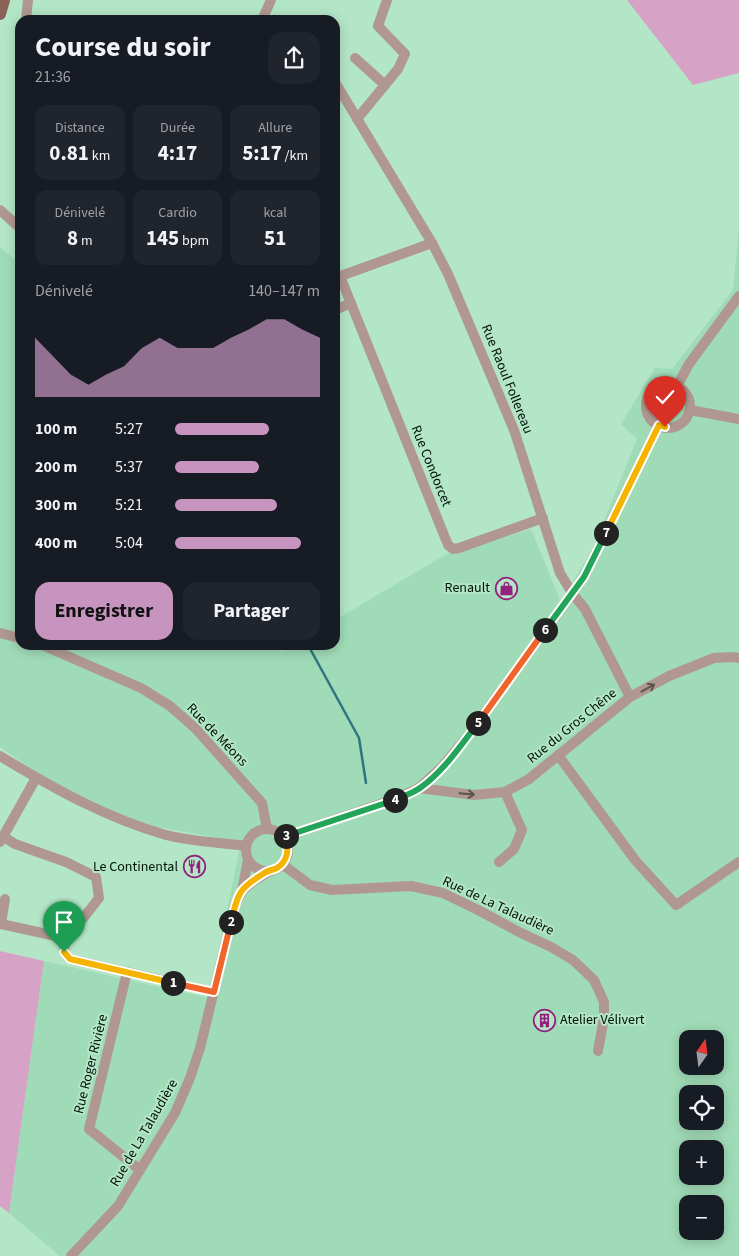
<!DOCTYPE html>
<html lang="fr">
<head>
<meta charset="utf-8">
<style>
  :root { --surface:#171b24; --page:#20242c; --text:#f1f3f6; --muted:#9ea1a6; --accent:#c794c0 }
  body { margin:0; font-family:"Source Sans 3",sans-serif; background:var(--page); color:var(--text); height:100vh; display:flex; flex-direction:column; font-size:19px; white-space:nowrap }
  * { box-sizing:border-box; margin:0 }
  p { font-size:16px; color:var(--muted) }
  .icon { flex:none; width:28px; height:28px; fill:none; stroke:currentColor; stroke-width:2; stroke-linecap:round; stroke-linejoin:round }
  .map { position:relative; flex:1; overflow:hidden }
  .details { position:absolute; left:15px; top:15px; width:325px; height:635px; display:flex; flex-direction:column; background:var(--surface); border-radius:15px; box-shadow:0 2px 12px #0003 }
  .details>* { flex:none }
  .needle { width:32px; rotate:14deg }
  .tools { position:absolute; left:679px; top:1030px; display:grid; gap:10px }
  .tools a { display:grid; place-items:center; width:45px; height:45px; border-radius:10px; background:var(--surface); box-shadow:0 2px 12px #0003; font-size:25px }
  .pin { position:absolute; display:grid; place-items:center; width:42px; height:42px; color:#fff; margin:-51px -21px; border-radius:50% 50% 50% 0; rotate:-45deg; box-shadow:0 0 5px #0007 }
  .pin .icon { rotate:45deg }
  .km { position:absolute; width:25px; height:25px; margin:-12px; border-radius:50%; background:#222; color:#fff; font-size:14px; line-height:25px; text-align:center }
  .round { display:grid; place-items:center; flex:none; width:52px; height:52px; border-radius:15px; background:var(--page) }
  .headline { display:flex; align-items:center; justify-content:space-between; height:85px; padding:0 20px }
  h1 { font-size:28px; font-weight:700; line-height:38px }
  .figures { display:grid; grid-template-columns:repeat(3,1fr); gap:8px; height:85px; padding:5px 20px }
  .figures div { display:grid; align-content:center; border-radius:12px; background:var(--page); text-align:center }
  .figures b { font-size:21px; font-weight:700 }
  .figures small { font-size:14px; font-weight:400 }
  .figures p { font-size:14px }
  .chart { height:140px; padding:10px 20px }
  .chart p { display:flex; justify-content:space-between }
  .chart svg { width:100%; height:90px; margin-top:5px; fill:var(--accent); opacity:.7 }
  .action { display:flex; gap:10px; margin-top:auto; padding:10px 20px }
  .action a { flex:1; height:58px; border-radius:15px; background:var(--accent); color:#111; font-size:20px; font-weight:700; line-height:58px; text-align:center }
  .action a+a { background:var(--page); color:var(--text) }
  ul { padding:0 20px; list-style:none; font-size:16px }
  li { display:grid; grid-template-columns:80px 60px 1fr; align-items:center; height:38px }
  li i { height:12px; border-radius:6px; background:var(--accent) }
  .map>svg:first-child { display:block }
  .built { fill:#a0dbb7; fill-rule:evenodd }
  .green { fill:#d6a3c7 }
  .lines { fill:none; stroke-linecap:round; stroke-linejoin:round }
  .stream { stroke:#2e7482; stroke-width:2.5 }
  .minor { stroke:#b09891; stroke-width:10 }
  .major { stroke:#8b6256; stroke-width:12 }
  .oneway { stroke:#59554c }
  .split-1-casing { stroke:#fff; stroke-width:10 }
  .split-2-casing { stroke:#fff; stroke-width:10 }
  .split-3-casing { stroke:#fff; stroke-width:10 }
  .split-4-casing { stroke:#fff; stroke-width:10 }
  .split-5-casing { stroke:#fff; stroke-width:10 }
  .split-6-casing { stroke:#fff; stroke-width:10 }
  .split-7-casing { stroke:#fff; stroke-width:10 }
  .split-8-casing { stroke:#fff; stroke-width:10 }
  .split-1 { stroke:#f5b400; stroke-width:6 }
  .split-2 { stroke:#f0652b; stroke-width:6 }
  .split-3 { stroke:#f5b400; stroke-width:6 }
  .split-4 { stroke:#22a559; stroke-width:6 }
  .split-5 { stroke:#22a559; stroke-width:6 }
  .split-6 { stroke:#f0652b; stroke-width:6 }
  .split-7 { stroke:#22a559; stroke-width:6 }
  .split-8 { stroke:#f5b400; stroke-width:6 }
  .labels { text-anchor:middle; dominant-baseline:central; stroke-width:4; stroke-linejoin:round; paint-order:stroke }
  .street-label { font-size:14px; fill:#021208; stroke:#b3e6c6 }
  .poi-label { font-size:14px; fill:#021208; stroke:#b3e6c6; text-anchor:end }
</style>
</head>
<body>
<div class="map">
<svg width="739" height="1256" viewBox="0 0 739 1256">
  <rect width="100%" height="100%" fill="#b3e6c6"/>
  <!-- built -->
  <path class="built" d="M 739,226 L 739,1256 L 60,1256 L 9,1213 L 44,961 L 209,998 L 241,842 L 157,827 L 105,811 L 40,775 L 0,747 L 0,247 L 20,264 L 20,645 L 279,645 L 281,652 L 293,645 L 335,645 L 335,620 L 450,552 L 531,529 L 561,602 L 593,548 L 637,439 L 621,424 L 655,368 L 672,369 L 733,290 ZM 688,1039 L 715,1039 L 715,1066 L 688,1066 ZM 688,1094 L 715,1094 L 715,1121 L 688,1121 ZM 688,1149 L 715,1149 L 715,1176 L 688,1176 ZM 688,1204 L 715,1204 L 715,1231 L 688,1231 Z"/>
  <!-- green -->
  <g class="green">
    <polygon points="627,0 739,0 739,73 693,85"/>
    <polygon points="0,951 44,961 9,1213 0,1206"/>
  </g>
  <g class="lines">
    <!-- stream -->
    <polyline class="stream" points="308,645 359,738 366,783"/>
    <!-- minor -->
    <g class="minor">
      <polyline points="26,20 28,0"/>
      <polyline points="262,20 271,0"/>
      <polyline points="355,58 385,85"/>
      <polyline points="335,82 432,243 448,274 514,430 560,573 572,593 585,609 630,697"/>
      <polyline points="357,119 398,69 405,54 378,26 387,0"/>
      <polyline points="0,210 20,228"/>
      <polyline points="340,276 448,545 453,549 459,548 543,518"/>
      <polyline points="335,278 432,243"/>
      <polyline points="335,310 351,303"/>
      <circle cx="668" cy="406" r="22"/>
      <polyline points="677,386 689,364 739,296"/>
      <polyline points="690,410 739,419"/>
      <polyline points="0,633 20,638"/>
      <polyline points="42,645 141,688 170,706 195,728 262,803 267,829"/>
      <polyline points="558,755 635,860 676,905 739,862"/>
      <path d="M 0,756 C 53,788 106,818 166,835 C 193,842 219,842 246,846"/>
      <polyline points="419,788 474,795 505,792 529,779 630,697 669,676 714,658 733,657 739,658"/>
      <circle cx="267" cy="850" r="21"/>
      <polyline points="4,837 15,844 66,862 96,877 99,898 71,934 65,938 64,952 70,959 214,992"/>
      <polyline points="284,837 395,799 419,788 442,767 468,736 584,577 659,425"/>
      <polyline points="0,842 36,778"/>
      <polyline points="499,862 514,849 522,830 505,792"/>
      <polyline points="282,864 310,885 332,890 411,886 443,893 480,911 519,932 551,947 573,960 594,980 604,1002 604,1018 598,1051"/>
      <polyline points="242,891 252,882 270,871"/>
      <polyline points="5,899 1,924 65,938"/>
      <polyline points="127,972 89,1129 140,1170"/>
      <polyline points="71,1256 118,1206 175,1113 190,1078 200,1048 235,905 242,891 248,860"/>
    </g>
    <!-- major -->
    <polyline class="major" points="0,14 4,0"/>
  </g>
  <!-- one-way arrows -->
  <defs><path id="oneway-shaft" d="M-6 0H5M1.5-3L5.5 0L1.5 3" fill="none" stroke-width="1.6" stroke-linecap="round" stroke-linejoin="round" transform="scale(1.25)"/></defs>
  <g class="oneway">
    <use href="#oneway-shaft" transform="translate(648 688) rotate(-29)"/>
    <use href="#oneway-shaft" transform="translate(467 794) rotate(5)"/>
  </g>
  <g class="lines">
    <defs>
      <polyline id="split-1" points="64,952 70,959 173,983"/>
      <polyline id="split-2" points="173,983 214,992 231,922"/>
      <path id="split-3" d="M 231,922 C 234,912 235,901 241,892 C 246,884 258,877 266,872 C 270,870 273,870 277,868 C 288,861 290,848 284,837 L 286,836"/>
      <polyline id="split-4" points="286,836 395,800"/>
      <path id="split-5" d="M 395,800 C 403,796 413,793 420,788 C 443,772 461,745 478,723"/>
      <polyline id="split-6" points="478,723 545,630"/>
      <polyline id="split-7" points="545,630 584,577 606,533"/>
      <polyline id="split-8" points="606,533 659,425 665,427"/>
    </defs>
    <!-- split-1 casing -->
    <use href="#split-1" class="split-1-casing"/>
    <!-- split-2 casing -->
    <use href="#split-2" class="split-2-casing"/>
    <!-- split-3 casing -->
    <use href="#split-3" class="split-3-casing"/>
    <!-- split-4 casing -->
    <use href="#split-4" class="split-4-casing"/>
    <!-- split-5 casing -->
    <use href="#split-5" class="split-5-casing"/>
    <!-- split-6 casing -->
    <use href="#split-6" class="split-6-casing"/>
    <!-- split-7 casing -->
    <use href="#split-7" class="split-7-casing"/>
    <!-- split-8 casing -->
    <use href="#split-8" class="split-8-casing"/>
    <!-- split-1 -->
    <use href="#split-1" class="split-1"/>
    <!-- split-2 -->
    <use href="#split-2" class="split-2"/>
    <!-- split-3 -->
    <use href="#split-3" class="split-3"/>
    <!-- split-4 -->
    <use href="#split-4" class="split-4"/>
    <!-- split-5 -->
    <use href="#split-5" class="split-5"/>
    <!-- split-6 -->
    <use href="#split-6" class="split-6"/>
    <!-- split-7 -->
    <use href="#split-7" class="split-7"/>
    <!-- split-8 -->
    <use href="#split-8" class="split-8"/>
  </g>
  <!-- icons -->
  <defs>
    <symbol id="shop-ring" viewBox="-11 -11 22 22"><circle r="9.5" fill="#b3e6c6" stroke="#94207d" stroke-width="1.5"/><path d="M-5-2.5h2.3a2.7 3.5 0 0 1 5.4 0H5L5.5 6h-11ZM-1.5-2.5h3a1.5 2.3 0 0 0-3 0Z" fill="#94207d"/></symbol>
    <symbol id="restaurant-ring" viewBox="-11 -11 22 22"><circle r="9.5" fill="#b3e6c6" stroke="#94207d" stroke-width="1.5"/><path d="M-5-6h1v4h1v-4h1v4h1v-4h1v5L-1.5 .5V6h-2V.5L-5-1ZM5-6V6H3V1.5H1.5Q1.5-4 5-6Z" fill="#94207d"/></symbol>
    <symbol id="building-ring" viewBox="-11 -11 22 22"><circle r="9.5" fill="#b3e6c6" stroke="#94207d" stroke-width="1.5"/><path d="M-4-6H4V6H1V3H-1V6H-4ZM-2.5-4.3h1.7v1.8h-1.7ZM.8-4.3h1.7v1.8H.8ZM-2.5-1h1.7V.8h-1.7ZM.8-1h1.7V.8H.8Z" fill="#94207d"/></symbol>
  </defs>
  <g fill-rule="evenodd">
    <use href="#shop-ring" x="494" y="576" width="25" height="25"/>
    <use href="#restaurant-ring" x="182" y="854" width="25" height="25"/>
    <use href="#building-ring" x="532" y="1008" width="25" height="25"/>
  </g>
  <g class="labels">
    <!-- street labels -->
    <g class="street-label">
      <text transform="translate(507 379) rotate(68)">Rue Raoul Follereau</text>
      <text transform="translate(431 466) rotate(68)">Rue Condorcet</text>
      <text transform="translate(572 726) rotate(-39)">Rue du Gros Chêne</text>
      <text transform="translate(217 735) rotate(46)">Rue de Méons</text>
      <text transform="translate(498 906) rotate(25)">Rue de La Talaudière</text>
      <text transform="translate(91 1064) rotate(-76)">Rue Roger Rivière</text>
      <text transform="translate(144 1133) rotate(-60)">Rue de La Talaudière</text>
    </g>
    <!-- poi labels -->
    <g class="poi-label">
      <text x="490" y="588">Renault</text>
      <text x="178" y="867">Le Continental</text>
      <text x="560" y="1020" text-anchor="start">Atelier Vélivert</text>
    </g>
  </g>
</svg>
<div class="tools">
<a><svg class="needle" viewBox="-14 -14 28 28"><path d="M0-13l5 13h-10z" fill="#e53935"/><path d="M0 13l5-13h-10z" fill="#9ea1a6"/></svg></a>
<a><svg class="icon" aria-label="locate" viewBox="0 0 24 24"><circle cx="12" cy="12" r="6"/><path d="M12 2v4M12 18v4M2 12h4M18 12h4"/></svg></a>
<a>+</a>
<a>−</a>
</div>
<div class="pin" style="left:64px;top:952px;background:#1e9e55"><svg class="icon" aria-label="arrive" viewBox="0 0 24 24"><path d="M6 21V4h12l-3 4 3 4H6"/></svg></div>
<div class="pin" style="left:665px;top:427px;background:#d93025"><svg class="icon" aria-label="check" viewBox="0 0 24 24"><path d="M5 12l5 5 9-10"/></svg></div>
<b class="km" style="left:173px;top:983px">1</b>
<b class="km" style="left:231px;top:922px">2</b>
<b class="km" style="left:286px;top:836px">3</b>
<b class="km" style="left:395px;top:800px">4</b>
<b class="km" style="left:478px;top:723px">5</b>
<b class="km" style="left:545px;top:630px">6</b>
<b class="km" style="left:606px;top:533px">7</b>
<section class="details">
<div class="headline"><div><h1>Course du soir</h1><p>21:36</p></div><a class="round"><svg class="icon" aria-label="share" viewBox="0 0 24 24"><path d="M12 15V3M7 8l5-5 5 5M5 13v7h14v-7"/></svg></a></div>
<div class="figures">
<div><p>Distance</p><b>0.81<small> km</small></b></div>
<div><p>Durée</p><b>4:17</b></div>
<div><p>Allure</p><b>5:17<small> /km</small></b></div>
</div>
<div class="figures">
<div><p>Dénivelé</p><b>8<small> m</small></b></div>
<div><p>Cardio</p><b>145<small> bpm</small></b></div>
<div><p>kcal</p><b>51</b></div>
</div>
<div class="chart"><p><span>Dénivelé</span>140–147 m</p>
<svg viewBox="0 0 160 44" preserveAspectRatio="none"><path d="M0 44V15L10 24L20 33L30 38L40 33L50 29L60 20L70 15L80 20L90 20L100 20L110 15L120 11L130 6L140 6L150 11L160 15V44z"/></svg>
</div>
<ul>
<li><b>100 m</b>5:27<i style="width:65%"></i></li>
<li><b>200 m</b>5:37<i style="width:58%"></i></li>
<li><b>300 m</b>5:21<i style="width:70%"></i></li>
<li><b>400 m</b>5:04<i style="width:87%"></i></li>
</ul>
<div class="action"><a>Enregistrer</a><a>Partager</a></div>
</section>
</div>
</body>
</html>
